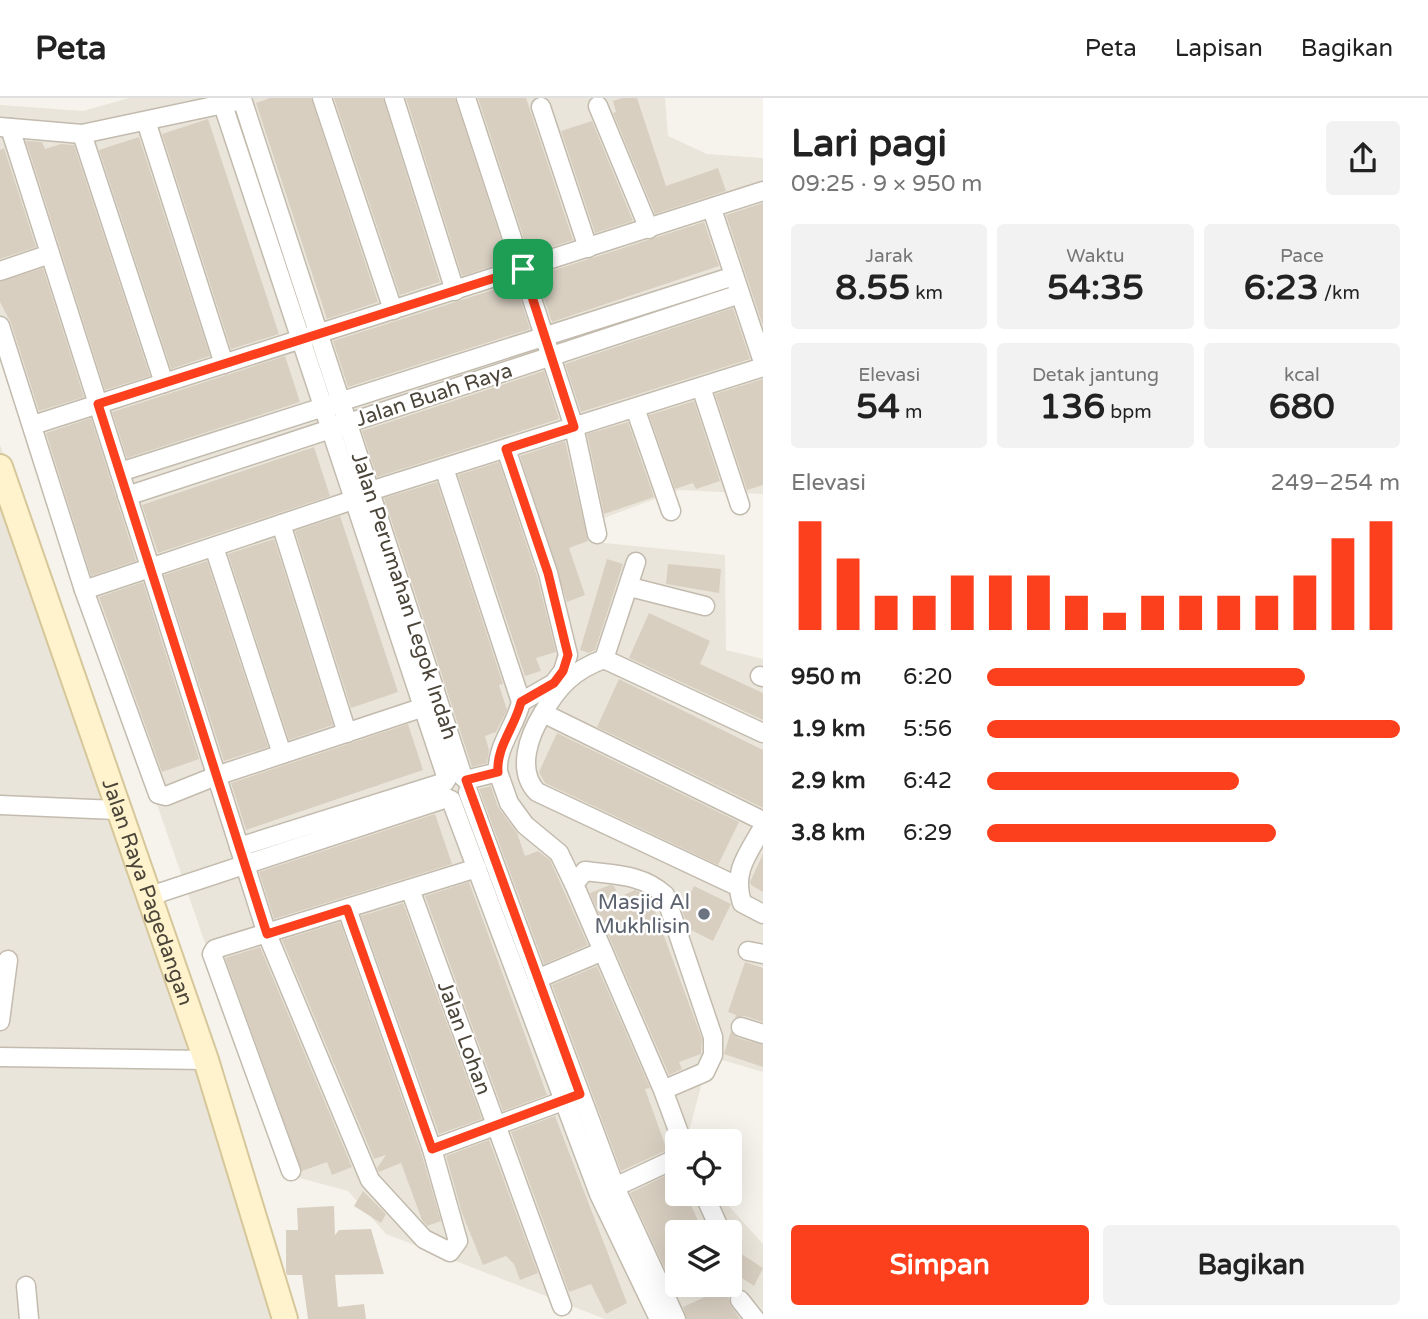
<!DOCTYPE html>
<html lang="id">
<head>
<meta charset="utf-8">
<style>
  :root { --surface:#fff; --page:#f2f2f2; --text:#222; --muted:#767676; --line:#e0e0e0; --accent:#fc3f1d }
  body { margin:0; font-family:"Varela Round",sans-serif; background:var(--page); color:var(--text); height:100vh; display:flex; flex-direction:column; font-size:26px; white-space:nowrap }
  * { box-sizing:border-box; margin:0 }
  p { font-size:23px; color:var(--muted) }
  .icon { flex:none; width:38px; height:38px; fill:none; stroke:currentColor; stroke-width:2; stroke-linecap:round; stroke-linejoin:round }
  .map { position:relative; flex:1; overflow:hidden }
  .side { display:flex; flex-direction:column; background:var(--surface); width:665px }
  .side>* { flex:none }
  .buttons { position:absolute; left:665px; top:1031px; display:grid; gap:14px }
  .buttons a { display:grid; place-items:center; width:77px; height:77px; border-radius:7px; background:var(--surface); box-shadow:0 7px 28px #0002; font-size:35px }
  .pin { position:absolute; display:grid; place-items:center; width:60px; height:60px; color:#fff; margin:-30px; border-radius:14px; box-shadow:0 4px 10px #0006 }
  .round { display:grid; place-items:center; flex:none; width:74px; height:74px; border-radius:7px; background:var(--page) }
  .headline { display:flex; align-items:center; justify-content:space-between; height:119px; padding:0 28px }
  h1 { font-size:38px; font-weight:800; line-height:52px }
  .stats { display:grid; grid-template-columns:repeat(3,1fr); gap:10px; height:119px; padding:7px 28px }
  .stats div { display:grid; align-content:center; border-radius:7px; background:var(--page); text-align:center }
  .stats b { font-size:35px; font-weight:800 }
  .stats small { font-size:19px; font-weight:400 }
  .stats p { font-size:19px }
  .chart { height:196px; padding:14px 28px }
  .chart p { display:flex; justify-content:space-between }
  .chart svg { width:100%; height:126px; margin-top:7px; stroke:var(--accent); stroke-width:6 }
  .cta { display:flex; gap:14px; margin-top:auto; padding:14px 28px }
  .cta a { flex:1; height:80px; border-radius:7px; background:var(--accent); color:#fff; font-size:28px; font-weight:800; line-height:80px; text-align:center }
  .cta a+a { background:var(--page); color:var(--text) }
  ul { padding:0 28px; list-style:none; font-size:23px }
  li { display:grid; grid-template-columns:112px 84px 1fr; align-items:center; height:52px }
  li i { height:18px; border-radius:9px; background:var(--accent) }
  header { display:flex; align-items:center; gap:42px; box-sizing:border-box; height:98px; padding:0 35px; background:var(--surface); border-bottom:2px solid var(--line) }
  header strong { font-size:33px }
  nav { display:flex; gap:38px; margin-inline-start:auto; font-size:24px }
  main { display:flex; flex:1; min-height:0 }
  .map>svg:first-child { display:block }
  .residential { fill:#eae5da; fill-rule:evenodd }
  .building { fill:#d8cfc1 }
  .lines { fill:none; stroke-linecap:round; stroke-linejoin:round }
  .street-casing { stroke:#c2bbae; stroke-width:21 }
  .secondary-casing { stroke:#d6c79b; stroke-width:28 }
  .street { stroke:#fff; stroke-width:18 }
  .secondary { stroke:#fff3cd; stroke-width:24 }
  .route-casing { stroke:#fff; stroke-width:14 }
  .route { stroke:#fc3f1d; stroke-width:9 }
  .worship-dot { fill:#6b7280; stroke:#fff; stroke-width:2.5 }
  .labels { text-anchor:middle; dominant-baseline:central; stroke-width:5; stroke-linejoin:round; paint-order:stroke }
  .street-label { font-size:21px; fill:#4b4439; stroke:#fff }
  .worship-label { font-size:21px; fill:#5b616d; stroke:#fff; text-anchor:end }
</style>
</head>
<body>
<header>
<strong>Peta</strong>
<nav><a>Peta</a><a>Lapisan</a><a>Bagikan</a></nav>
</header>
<main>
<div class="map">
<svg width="763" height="1221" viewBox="0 0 763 1221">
  <rect width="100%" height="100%" fill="#f6f3ec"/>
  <!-- residential -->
  <g class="residential">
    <path d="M 129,0 L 665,0 L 668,38 L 707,56 L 763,60 L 763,396 L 679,392 L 604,420 L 595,444 L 725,457 L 726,552 L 763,561 L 763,974 L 709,958 L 688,1037 L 677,1043 L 677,1096 L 718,1096 L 763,1146 L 763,1221 L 605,1221 L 386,1136 L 348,1093 L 285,1076 L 0,253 L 0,7 L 83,13 ZM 677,1134 L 730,1134 L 730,1186 L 677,1186 Z"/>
    <polygon points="0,346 118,726 283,1221 0,1221"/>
  </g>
  <!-- building -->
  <g class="building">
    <polygon points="270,0 311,0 378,204 327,221 256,5"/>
    <polygon points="334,0 383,0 440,184 400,197"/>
    <polygon points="406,0 455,0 508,163 462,178"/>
    <polygon points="478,0 526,0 573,142 529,156"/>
    <polygon points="622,0 637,0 666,88 718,70 726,93 655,116 613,15 616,14 613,3"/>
    <polygon points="208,21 279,236 231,251 162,36"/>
    <polygon points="592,23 633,123 595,135 561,33"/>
    <polygon points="139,39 210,258 171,271 99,52"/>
    <polygon points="26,43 42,44 45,51 61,46 74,47 150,278 105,292"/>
    <polygon points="4,50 36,149 0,161 0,52"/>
    <polygon points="763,105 763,228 726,117"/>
    <polygon points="704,124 719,168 552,224 536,178"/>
    <polygon points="43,170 84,299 39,313 11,225 0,204 0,184"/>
    <polygon points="515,185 530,231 348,289 333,243"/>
    <polygon points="733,210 750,261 581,314 565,266"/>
    <polygon points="285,258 300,304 127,360 112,314"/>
    <polygon points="544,273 559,321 377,379 362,333"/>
    <polygon points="763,281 763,387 747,392 715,296"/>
    <polygon points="694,303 720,383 696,391 693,385 675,391 649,317"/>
    <polygon points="91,320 136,463 91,478 46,335"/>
    <polygon points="628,324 654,399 604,416 587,336"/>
    <polygon points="565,343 588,443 569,450 585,497 567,504 520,358"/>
    <polygon points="314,349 330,398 158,455 142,407"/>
    <polygon points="499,364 537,478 556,554 536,560 541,573 525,578 458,377"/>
    <polygon points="437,384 503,586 499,587 507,612 496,634 485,638 489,652 487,665 472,669 384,400"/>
    <polygon points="340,418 398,594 351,610 295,433"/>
    <polygon points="274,441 333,627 289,642 228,456"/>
    <polygon points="607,461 623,466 595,552 589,555 580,552"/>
    <polygon points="207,463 268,649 224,663 164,477"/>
    <polygon points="668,466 721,471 719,495 666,486"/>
    <polygon points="143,484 199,661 162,674 99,499"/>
    <polygon points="649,515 710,543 700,566 763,595 763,622 629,560"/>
    <polygon points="619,581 763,652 763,710 597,629"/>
    <polygon points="408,626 423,672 246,732 231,685"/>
    <polygon points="557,635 739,724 718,767 545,685 539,674"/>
    <polygon points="491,688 498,709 517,735 525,758 538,753 550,762 588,847 544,866 479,691"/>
    <polygon points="435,716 452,766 274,821 259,774"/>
    <polygon points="763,756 763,794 751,787 750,784"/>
    <polygon points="469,784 547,997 503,1013 425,798"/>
    <polygon points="610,787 614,788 619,799 635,792 650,800 702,941 701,956 679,964 682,971 669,977 590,795"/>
    <polygon points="694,788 731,806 713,843 689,831 682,813"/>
    <polygon points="403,805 482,1021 439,1036 361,818"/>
    <polygon points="340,824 421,1054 441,1123 427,1128 422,1122 401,1065 379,1074 377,1070 386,1057 374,1061 282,842"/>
    <polygon points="260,849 352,1069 332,1077 327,1064 302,1073 225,860"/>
    <polygon points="745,864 763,870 763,924 744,918 735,920 736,917 728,914"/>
    <polygon points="597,868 650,990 645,991 667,1052 621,1073 552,887"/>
    <polygon points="731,933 738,940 763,947 763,969 724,956"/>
    <polygon points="555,1018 627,1205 606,1216 591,1186 569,1194 511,1034"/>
    <polygon points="489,1042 538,1175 520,1182 514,1166 506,1158 483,1167 462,1115 446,1058"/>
    <polygon points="675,1073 677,1096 686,1096 703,1134 677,1134 677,1197 630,1095"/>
    <polygon points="363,1093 386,1116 381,1125 354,1108"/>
    <polygon points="334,1108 335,1137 339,1132 371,1131 384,1176 335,1177 338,1209 364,1206 366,1221 308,1221 302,1177 287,1177 286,1174 286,1132 298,1132 297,1110"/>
    <polygon points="735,1152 763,1170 754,1188 730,1172 730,1160"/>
    <polygon points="699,1186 725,1186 731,1208 740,1221 687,1221 683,1209 705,1199"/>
  </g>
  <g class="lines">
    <defs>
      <g id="street">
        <polyline points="322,0 393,212"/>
        <polyline points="394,0 455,193"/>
        <polyline points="466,0 574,329 597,436"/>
        <polyline points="242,1 463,679"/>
        <polyline points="223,7 447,681"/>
        <polyline points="598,8 649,131"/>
        <polyline points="541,9 588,150"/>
        <polyline points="146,23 224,266"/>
        <polyline points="0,29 82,36 233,4"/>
        <polyline points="10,30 267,836 370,1082 424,1141 450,1154 458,1143 432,1051 347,811"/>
        <polyline points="82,36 164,285"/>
        <polyline points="712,111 763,264"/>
        <polyline points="0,173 50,156"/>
        <polyline points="0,228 84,492 158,696 166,698 216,678 421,610"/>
        <polyline points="701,289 740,407"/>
        <polyline points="635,310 671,413"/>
        <polyline points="33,327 763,93"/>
        <polyline points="506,351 548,475 568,557 563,573 554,585 521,604"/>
        <path d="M 444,370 L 521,604 C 515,629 496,649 498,674 L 466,682"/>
        <polyline points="120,374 734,178"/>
        <polyline points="370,393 763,269"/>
        <polyline points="127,398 740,196"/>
        <polyline points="281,426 347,635"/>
        <polyline points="214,449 282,656"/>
        <path d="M 636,464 L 604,561 C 574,572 558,588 543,615 L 763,723"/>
        <polyline points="630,489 705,508"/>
        <polyline points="84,492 353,402"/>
        <polyline points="604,561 763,635"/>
        <polyline points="760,578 763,579"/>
        <path d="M 543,615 C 529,637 516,672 537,694 L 737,788"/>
        <polyline points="498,674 509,705 525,727 559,755 574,786"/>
        <polyline points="468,694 615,1089 676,1221"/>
        <polyline points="451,702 599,1096 659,1221"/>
        <polyline points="0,707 116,712"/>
        <path d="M 763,729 C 748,756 732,773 742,805 L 763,816"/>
        <polyline points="239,749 445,684"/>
        <polyline points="410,791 562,1208"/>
        <polyline points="147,799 447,700"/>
        <polyline points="748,853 763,856"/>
        <polyline points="537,881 603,853"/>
        <polyline points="0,923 8,862"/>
        <polyline points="741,929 763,936"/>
        <polyline points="0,959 206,962"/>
        <path d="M 663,992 L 705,974 L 713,957 L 713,939 L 665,797 C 642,776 615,777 585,773 L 574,786 L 663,992 L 682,1043"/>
        <polyline points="432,1051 574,999"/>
        <polyline points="291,1073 212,856 215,851 477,770"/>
        <polyline points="615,1089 677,1060"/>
        <polyline points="704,1096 721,1134"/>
        <polyline points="26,1188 29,1221"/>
        <polyline points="740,1202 755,1221"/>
      </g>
      <g id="secondary">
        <path id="s1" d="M 0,369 L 206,962 L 285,1221"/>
      </g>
    </defs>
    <!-- street casing -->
    <use href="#street" class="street-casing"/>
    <!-- secondary casing -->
    <use href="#secondary" class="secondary-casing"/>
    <!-- street -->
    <use href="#street" class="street"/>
    <!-- secondary -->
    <use href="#secondary" class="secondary"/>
  </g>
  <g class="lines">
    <defs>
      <path id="route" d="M 523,171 L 574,329 L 506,351 L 548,475 L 568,557 L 563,573 L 554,585 L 521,604 C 515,629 496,649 498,674 L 466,682 L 580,996 L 432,1051 L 347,811 L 267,836 L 98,306 Z"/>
    </defs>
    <!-- route casing -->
    <use href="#route" class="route-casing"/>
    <!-- route -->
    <use href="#route" class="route"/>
  </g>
  <!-- markers -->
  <circle class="worship-dot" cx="704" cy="816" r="7"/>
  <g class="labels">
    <!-- street labels -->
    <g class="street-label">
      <text transform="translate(434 297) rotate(-18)">Jalan Buah Raya</text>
      <text transform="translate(404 498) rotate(72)">Jalan Perumahan Legok Indah</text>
      <text stroke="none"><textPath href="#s1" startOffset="450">Jalan Raya Pagedangan</textPath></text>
      <text transform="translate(464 940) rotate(70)">Jalan Lohan</text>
    </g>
    <!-- worship labels -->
    <g class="worship-label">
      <text x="690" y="804">Masjid Al<tspan x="690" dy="24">Mukhlisin</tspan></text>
    </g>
  </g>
</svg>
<div class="buttons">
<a><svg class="icon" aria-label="locate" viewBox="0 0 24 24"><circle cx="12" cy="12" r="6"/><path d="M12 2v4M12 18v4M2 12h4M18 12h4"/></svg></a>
<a><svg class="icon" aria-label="layers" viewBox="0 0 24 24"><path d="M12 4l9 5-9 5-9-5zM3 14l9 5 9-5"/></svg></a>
</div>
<div class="pin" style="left:523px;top:171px;background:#1e9e55"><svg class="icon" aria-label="arrive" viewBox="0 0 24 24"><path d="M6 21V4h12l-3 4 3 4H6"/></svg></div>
</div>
<section class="side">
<div class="headline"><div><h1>Lari pagi</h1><p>09:25 · 9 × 950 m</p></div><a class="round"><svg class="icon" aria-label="share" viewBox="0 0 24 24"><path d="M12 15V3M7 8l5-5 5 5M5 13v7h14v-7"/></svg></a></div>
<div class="stats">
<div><p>Jarak</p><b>8.55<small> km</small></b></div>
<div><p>Waktu</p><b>54:35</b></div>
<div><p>Pace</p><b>6:23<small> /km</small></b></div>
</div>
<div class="stats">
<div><p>Elevasi</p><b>54<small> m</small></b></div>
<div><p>Detak jantung</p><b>136<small> bpm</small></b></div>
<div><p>kcal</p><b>680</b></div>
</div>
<div class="chart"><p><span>Elevasi</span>249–254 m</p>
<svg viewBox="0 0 160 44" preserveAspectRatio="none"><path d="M5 44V6M15 44V19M25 44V32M35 44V32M45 44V25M55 44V25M65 44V25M75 44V32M85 44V38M95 44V32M105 44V32M115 44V32M125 44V32M135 44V25M145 44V12M155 44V6"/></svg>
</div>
<ul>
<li><b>950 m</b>6:20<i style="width:77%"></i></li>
<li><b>1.9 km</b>5:56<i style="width:100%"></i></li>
<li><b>2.9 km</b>6:42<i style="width:61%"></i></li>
<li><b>3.8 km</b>6:29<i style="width:70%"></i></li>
</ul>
<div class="cta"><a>Simpan</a><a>Bagikan</a></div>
</section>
</main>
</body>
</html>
